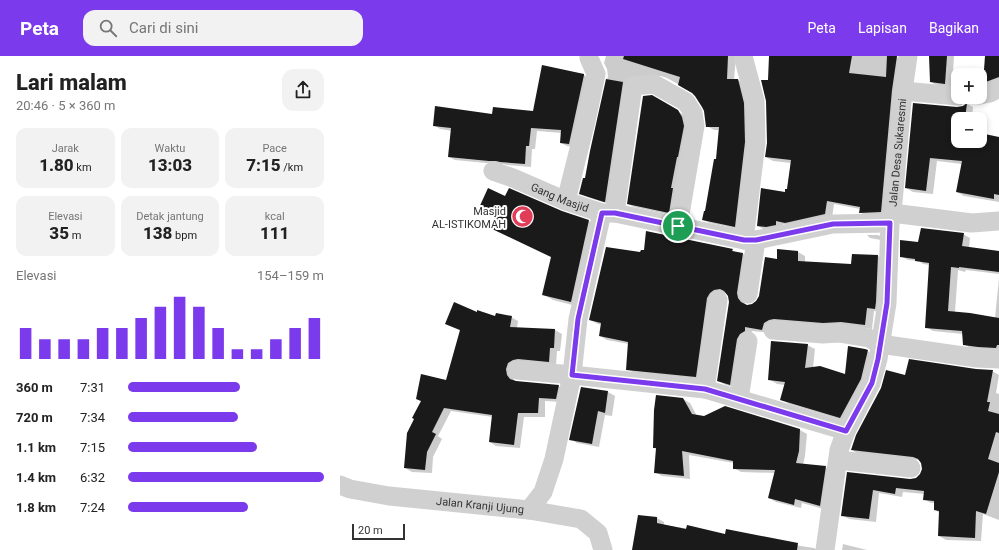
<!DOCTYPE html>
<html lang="id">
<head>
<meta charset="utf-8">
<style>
  :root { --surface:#fff; --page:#f2f2f2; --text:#222; --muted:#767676; --accent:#7c3aed }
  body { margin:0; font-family:Roboto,sans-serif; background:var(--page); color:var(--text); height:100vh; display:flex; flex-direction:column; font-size:15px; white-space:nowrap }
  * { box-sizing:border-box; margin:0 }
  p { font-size:13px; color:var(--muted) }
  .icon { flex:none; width:22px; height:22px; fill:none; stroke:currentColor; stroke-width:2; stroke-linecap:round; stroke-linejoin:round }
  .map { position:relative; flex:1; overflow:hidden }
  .side { display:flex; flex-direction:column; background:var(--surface); width:340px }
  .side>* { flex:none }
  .tools { position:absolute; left:611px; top:12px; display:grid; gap:8px }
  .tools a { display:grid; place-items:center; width:36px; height:36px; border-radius:8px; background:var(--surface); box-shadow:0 2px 6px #0003; font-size:20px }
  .scale { position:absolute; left:12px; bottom:10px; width:53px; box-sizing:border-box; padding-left:4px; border:2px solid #333; border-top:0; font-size:11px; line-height:14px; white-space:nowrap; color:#333; -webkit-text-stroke:3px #fff; paint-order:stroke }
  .pin { position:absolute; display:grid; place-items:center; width:34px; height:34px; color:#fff; margin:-17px; border:2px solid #fff; border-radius:50%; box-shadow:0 1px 4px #0007 }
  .round { display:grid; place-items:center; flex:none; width:42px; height:42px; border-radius:12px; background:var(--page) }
  .head { display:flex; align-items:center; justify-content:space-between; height:68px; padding:0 16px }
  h1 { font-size:22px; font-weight:800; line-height:30px }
  .stats { display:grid; grid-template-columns:repeat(3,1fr); gap:6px; height:68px; padding:4px 16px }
  .stats div { display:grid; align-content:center; border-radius:10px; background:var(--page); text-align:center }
  .stats b { font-size:17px; font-weight:800 }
  .stats small { font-size:11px; font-weight:400 }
  .stats p { font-size:11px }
  .chart { height:112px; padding:8px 16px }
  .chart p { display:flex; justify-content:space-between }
  .chart svg { width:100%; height:72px; margin-top:4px; stroke:var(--accent); stroke-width:6 }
  ul { padding:0 16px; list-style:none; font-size:13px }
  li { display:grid; grid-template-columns:64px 48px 1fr; align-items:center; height:30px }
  li i { height:10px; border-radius:5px; background:var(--accent) }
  header { display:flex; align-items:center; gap:24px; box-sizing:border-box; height:56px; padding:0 20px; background:var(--accent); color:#fff }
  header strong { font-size:19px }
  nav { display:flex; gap:22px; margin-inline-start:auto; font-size:14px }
  .search { width:280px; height:36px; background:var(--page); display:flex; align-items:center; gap:10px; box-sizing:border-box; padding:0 14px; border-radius:12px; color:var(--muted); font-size:15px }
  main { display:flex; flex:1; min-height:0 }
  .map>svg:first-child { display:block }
  .shadow { fill:#0003 }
  .building { fill:#1a1a1a }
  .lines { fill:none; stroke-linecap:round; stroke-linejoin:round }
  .minor { stroke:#d0d0d0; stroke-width:19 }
  .route-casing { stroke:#fff; stroke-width:8 }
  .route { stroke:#7c3aed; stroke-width:5 }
  .labels { text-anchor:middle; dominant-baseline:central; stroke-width:4; stroke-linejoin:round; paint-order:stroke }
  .street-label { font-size:11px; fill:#333; stroke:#fff }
  .poi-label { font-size:11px; fill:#333; stroke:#fff; text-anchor:end }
</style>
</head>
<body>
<header>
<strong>Peta</strong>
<div class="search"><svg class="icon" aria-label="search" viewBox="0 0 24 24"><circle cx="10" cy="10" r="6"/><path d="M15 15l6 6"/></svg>Cari di sini</div>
<nav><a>Peta</a><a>Lapisan</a><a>Bagikan</a></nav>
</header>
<main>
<section class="side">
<div class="head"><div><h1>Lari malam</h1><p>20:46 · 5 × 360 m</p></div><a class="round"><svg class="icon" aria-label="share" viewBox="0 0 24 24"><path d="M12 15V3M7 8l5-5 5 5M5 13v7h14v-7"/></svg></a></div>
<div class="stats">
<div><p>Jarak</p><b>1.80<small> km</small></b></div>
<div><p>Waktu</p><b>13:03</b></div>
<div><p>Pace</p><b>7:15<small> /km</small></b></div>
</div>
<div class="stats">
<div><p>Elevasi</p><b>35<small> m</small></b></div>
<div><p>Detak jantung</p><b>138<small> bpm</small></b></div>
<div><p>kcal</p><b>111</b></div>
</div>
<div class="chart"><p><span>Elevasi</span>154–159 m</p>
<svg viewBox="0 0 160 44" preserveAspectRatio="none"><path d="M5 44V25M15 44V32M25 44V32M35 44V32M45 44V25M55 44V25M65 44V19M75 44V12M85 44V6M95 44V12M105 44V25M115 44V38M125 44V38M135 44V32M145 44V25M155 44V19"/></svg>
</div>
<ul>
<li><b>360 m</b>7:31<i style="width:57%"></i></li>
<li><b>720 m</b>7:34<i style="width:56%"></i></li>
<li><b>1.1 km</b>7:15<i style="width:66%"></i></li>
<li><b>1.4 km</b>6:32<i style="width:100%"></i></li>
<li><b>1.8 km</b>7:24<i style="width:61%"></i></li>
</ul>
</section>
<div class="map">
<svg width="659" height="494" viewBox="0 0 659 494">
  <rect width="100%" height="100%" fill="#fff"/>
  <!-- shadow -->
  <g class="shadow">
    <polygon points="266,0 396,0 394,24 398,24 405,28 411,51 401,174 370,167 363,164 377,105 380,74 374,74 367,70 365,55 352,36 327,22 321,20 299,22 272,149 247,141 240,137 246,123 251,95 268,20 267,13 264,7"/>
    <polygon points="430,0 547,0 557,1 563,5 548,160 526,160 520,156 520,153 494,148 492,162 453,170 443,168 443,172 425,174 418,170 447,134 451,107 433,105 426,101 428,87"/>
    <polygon points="590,0 614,0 612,31 598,30 591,26"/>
    <polygon points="646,0 659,0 659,26 650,30 644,27"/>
    <polygon points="244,19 250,23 235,91 227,90 221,87 222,77 197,75 195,93 192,93 191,111 167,109 163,108 156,108 115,104 109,101 112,75 100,73 94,69 153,59 193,56"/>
    <polygon points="311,40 344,59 348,65 335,160 294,151 288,148"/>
    <polygon points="627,48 633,51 632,63 618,63 618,85 640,85 640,78 659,82 659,146 624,140 617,136 622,108 597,105 593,138 573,136 566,132 617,52 623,51"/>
    <polygon points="166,142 221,156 249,165 258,171 240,251 213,244 204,239 212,201 161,177 152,172"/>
    <polygon points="623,178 630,182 629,192 659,196 659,218 626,214 625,216 618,214 615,256 655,262 659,222 659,295 630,292 624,288 623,278 593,275 586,271 590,209 583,208 579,205 568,204 561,200 579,187"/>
    <polygon points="527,179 538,179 542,181 541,184 530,182"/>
    <polygon points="392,194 398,197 403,198 410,202 404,242 405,248 407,250 413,249 417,246 438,204 458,196 465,200 465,207 511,209 538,200 545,204 542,256 534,255 532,273 509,270 430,277 412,275 397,332 386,329 378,325 390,246 387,237 382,237 363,325 295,317 287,313 289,288 267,284 260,280 262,269 258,268 250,264 301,197"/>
    <polygon points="138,257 156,261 171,261 178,265 177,272 215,274 222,278 220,295 217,295 216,309 173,317 174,324 176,326 218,330 225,334 222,346 205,345 205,361 184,361 180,392 156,390 150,386 153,361 111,355 98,380 102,383 93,401 92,417 72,416 65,412 75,363 82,346 77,343 107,325 121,275 106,268"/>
    <polygon points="467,289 475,293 473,312 506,320 525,294 536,300 508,366 449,348 441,343 445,329 437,328 429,323"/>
    <polygon points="635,314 652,315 659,319 656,337 659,338 659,464 643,458 641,485 606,484 599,480 600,457 595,454 595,447 591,447 584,443 585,438 563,436 562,441 539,437 536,466 509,463 502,459 508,417 570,424 576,423 580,419 583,414 582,407 580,404 518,398 512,394 565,320"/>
    <polygon points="241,332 268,336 275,340 272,360 265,359 259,391 237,387 231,383"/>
    <polygon points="343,343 350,347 357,360 460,374 467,378 465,400 463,409 485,411 492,415 487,454 462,447 461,452 436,446 429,442 436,417 401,416 394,412 394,407 349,399 350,423 322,420 315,416 317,393 314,392"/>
    <polygon points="317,462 324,466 324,469 474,492 477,494 293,494"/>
    <polygon points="503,488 527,494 502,494"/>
  </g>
  <!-- building -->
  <g class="building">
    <polygon points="284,0 388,0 387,23 398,23 404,47 405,86 395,171 362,164 364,155 365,155 374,103 376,103 379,71 366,71 364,55 362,51 355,40 352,37 338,29 340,21 283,3"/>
    <polygon points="429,0 512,0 509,17 546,21 547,0 557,0 552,34 541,156 519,157 520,151 487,145 485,158 445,167 436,165 436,169 426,171 417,170 421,132 445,136 445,133 447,133 451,104 425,101 427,87 426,45 421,24 428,24"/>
    <polygon points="589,0 607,0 605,28 590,26"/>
    <polygon points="645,0 659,0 659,21 643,27"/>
    <polygon points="202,9 244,18 244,19 229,88 220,87 221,74 191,72 189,90 186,90 185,108 160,106 156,105 149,105 108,101 111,72 93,70 95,50 152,58 153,51 193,55"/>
    <polygon points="266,23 283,26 265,146 264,146 239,138 243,122 245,122 250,95"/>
    <polygon points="312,39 338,54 342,61 344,70 338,101 337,101 331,132 333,132 329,157 287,148 303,40"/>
    <polygon points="573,47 617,51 623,50 627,47 625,63 618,63 618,85 640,85 640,77 659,81 659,139 654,138 654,143 616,136 622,105 590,102 586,135 565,132"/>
    <polygon points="148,132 165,140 169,132 222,155 249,164 231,246 202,239 211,201 150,172 155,162 138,154"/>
    <polygon points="581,172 624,177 622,190 659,195 659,216 619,211 619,212 611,211 608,255 630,257 659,262 659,289 657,289 656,292 638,291 623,289 622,275 585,272 589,207 575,205 575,203 560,201 560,184 578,186"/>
    <polygon points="306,175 393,193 392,195 403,197 397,237 398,242 401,246 407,249 412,248 416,245 419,240 425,201 437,203 437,193 458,195 458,205 511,208 512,198 538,199 536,246 535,253 527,252 525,269 501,266 483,267 434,263 429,264 424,267 422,274 405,271 405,275 400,278 397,283 390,329 377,325 389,246 388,240 384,235 380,233 374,234 370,237 367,242 356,321 286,314 288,286 259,280 261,267 249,264 266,191 300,196 301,194 304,194"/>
    <polygon points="114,246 137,256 137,254 155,260 156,257 172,260 170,271 215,273 214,292 210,292 209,306 178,303 173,304 168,307 166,313 167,319 170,323 176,325 219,329 216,343 199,342 198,357 178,357 174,389 149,386 152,359 104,352 92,376 96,378 87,396 85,414 64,412 67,377 74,363 72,362 81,345 76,343 81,318 106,324 120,274 105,268"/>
    <polygon points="431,285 468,288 465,312 480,310 505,318 508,290 525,293 528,294 521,323 500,362 440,344 445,326 428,324"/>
    <polygon points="569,303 636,313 653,314 647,346 650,346 648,355 659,358 659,377 656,376 648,403 659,407 659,416 646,458 636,455 635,482 598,480 599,455 594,454 594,445 583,444 584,435 556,432 555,438 533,434 529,463 501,460 507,416 570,423 576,422 580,418 582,413 581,407 578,403 573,401 511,394 516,379 541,332 546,314 565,319"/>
    <polygon points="241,331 268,335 265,357 258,355 252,388 229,384"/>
    <polygon points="316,339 343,342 352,358 364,360 385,350 460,373 459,395 456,407 486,410 480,450 455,443 454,449 428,442 435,414 393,413 393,405 342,395 344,420 314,417 316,392 313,392 314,354"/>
    <polygon points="298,459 317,461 317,467 346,473 347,469 385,478 386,473 458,487 457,494 292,494"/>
  </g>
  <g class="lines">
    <!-- minor -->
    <g class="minor">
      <polyline points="403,0 415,45 416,87 404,184"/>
      <polyline points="563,35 618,40"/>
      <polyline points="640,39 650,37 659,32"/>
      <path id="s1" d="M 153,115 L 173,122 L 226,145 L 262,157 L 275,157 L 404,184 L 416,184 L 493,168 L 550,167"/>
      <polyline points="226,145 246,65 256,18 249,2 249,0"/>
      <polyline points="275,157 293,30 314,28 346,46 353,57 355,70 338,170"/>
      <polyline points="552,157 632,167 659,165"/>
      <polyline points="408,238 416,184"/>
      <polyline points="433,274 483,278 499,277 529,282 540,288 637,302 659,303"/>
      <polyline points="177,314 232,319 365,333 506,375"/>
      <polyline points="365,333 378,244"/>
      <polyline points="399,343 408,285"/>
      <polyline points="498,404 571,412"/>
      <path id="s2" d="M 0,429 L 10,433 L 49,440 L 189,454 L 241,463 L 258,477 L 263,494"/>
      <polyline points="189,454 203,436 214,403 232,319 238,263 262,157"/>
      <path id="s3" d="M 485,494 L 499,394 L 506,375 L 531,327 L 538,303 L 547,247 L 550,167 L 552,157 L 563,35 L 568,0"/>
    </g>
  </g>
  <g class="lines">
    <defs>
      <polygon id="route" points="262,157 275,157 404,184 416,184 493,168 550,167 547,247 538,303 532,327 506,375 365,333 232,319 238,263"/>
    </defs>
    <!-- route casing -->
    <use href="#route" class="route-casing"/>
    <!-- route -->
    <use href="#route" class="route"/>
  </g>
  <!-- icons -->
  <defs>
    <symbol id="mosque-disc" viewBox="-11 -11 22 22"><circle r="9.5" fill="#e13d58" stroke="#fff"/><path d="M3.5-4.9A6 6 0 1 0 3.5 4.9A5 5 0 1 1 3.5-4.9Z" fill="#fff"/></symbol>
  </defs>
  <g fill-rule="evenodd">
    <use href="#mosque-disc" x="170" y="148" width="25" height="25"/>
  </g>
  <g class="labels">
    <!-- street labels -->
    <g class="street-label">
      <text stroke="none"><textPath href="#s3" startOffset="408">Jalan Desa Sukaresmi</textPath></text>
      <text stroke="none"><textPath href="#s1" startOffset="72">Gang Masjid</textPath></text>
      <text stroke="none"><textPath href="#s2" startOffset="142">Jalan Kranji Ujung</textPath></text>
    </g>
    <!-- poi labels -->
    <g class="poi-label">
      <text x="166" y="155">Masjid<tspan x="166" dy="13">AL-ISTIKOMAH</tspan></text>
    </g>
  </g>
</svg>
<div class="tools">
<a>+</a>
<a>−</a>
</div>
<div class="scale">20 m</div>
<div class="pin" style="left:338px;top:170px;background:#1e9e55"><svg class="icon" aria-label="arrive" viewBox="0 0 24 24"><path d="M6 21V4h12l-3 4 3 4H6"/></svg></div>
</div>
</main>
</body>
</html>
